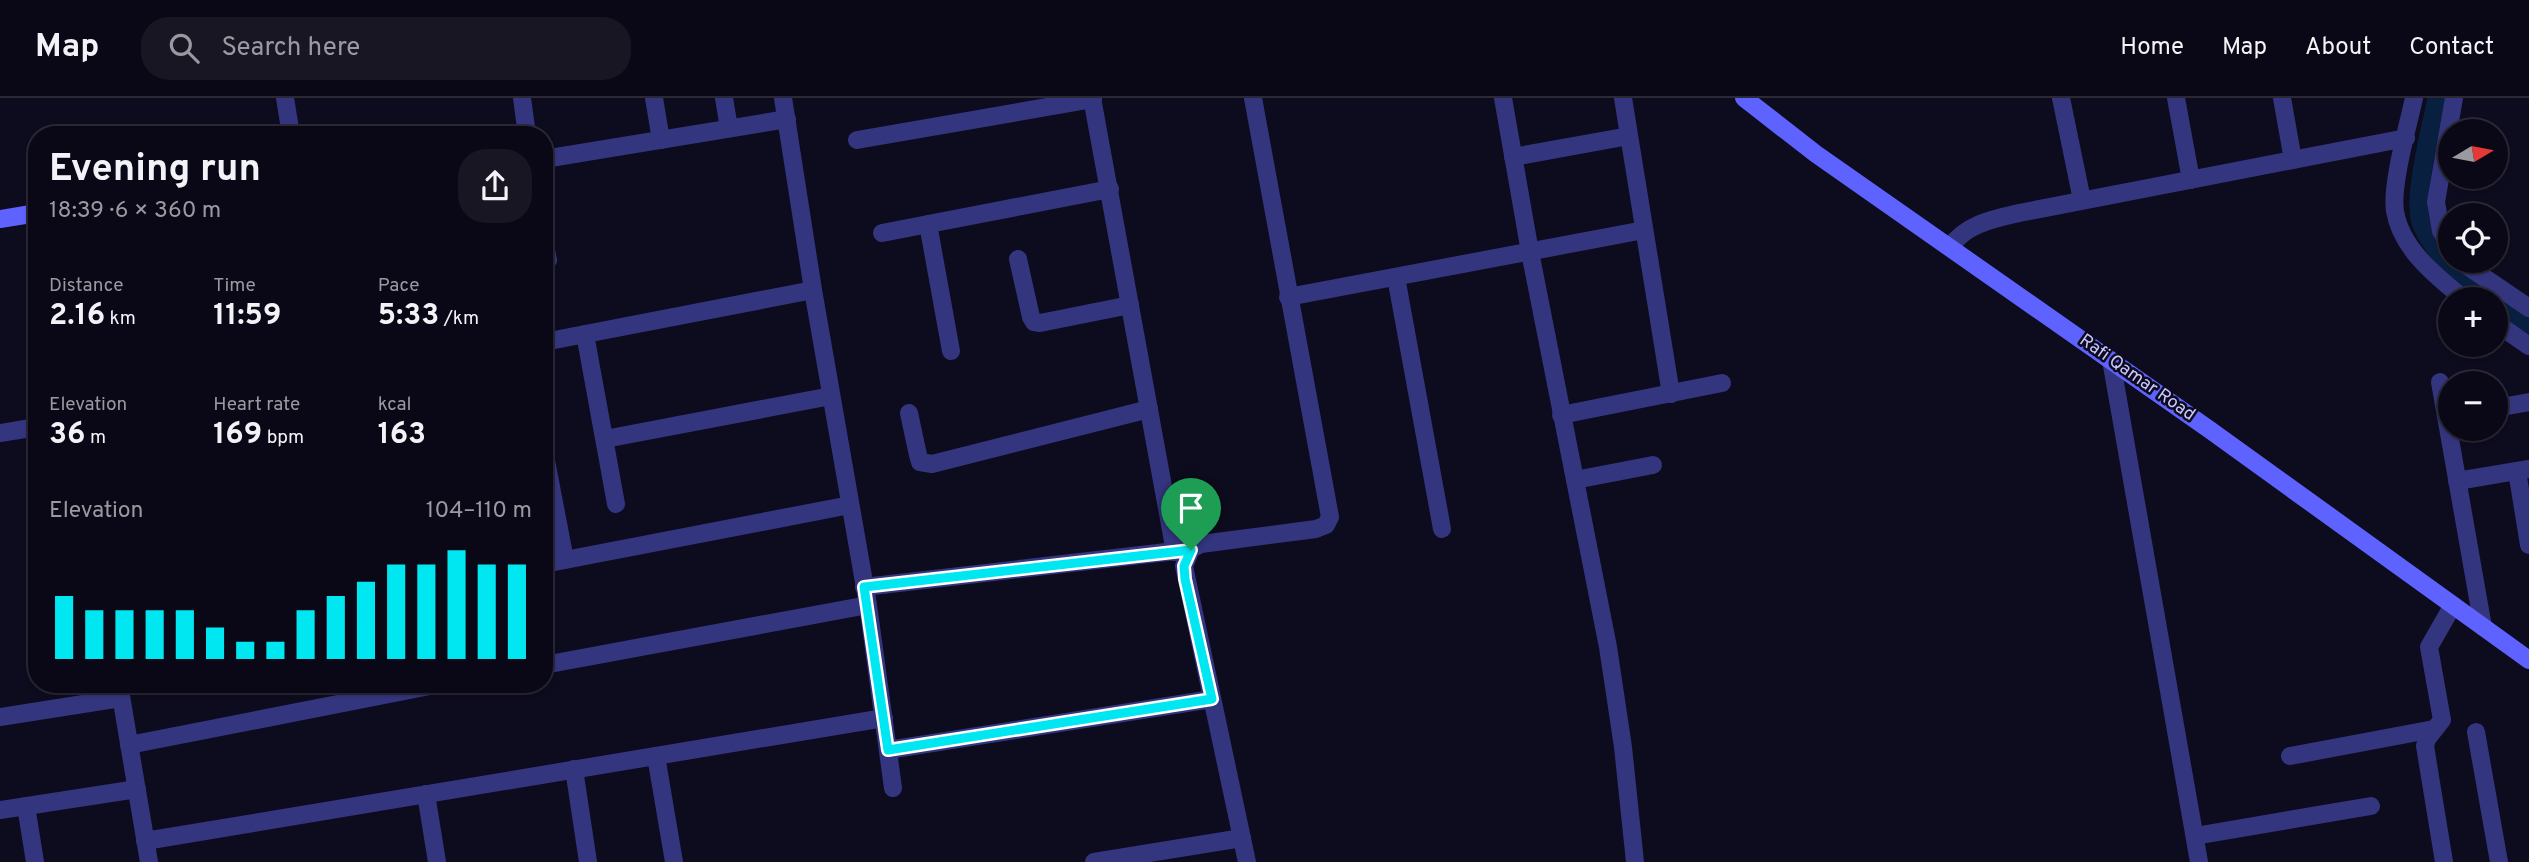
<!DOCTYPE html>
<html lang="en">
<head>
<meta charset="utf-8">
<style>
  :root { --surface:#0a0816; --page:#181623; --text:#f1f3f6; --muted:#999aa1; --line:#2a2935; --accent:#00e7f2 }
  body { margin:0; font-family:Overpass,sans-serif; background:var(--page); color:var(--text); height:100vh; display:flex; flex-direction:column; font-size:26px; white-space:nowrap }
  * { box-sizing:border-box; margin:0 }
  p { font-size:23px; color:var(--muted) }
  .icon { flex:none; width:38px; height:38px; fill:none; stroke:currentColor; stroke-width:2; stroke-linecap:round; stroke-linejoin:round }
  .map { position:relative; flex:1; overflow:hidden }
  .sheet { position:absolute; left:28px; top:28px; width:525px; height:567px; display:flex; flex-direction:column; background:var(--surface); border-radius:28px; box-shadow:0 2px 5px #0004,0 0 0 2px var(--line) }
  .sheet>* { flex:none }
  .needle { width:46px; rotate:80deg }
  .fabs { position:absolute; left:2438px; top:21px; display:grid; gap:14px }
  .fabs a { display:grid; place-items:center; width:70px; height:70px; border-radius:50%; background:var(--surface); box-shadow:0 2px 5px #0004,0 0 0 2px var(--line); font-size:35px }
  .pin { position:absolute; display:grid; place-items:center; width:60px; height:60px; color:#fff; margin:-72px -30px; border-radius:50% 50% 50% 0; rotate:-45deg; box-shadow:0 0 7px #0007 }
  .pin .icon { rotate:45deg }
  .round { display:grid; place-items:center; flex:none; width:74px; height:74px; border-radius:28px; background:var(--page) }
  .summary { display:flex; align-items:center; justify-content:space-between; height:119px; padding:0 21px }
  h1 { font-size:38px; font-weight:700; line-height:52px }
  .figures { display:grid; grid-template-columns:repeat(3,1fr); gap:10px; height:119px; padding:7px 21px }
  .figures div { display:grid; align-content:center }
  .figures b { font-size:30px; font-weight:700 }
  .figures small { font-size:19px; font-weight:400 }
  .figures p { font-size:19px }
  .chart { height:196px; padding:14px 21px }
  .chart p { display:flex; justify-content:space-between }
  .chart svg { width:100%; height:126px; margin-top:7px; stroke:var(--accent); stroke-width:6 }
  header { display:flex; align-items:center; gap:42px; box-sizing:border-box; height:98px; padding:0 35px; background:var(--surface); border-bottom:2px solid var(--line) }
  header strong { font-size:33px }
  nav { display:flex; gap:38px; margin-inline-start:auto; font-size:24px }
  .search { width:490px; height:63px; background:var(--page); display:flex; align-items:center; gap:18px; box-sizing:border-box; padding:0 24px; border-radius:28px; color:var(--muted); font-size:26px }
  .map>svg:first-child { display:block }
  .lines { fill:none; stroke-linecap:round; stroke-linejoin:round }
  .canal { stroke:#091f3f; stroke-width:19 }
  .street { stroke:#34357f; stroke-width:18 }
  .secondary { stroke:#5e63ff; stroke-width:18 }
  .route-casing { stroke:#fff; stroke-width:14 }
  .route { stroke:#00e7f2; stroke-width:9 }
  .labels { text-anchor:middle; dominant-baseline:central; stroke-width:5; stroke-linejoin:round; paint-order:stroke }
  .street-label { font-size:18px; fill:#cbc7ff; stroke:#0d0b1e }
</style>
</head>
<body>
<header>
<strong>Map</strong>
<div class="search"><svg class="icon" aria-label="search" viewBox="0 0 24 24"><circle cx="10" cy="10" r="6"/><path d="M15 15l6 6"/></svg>Search here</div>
<nav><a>Home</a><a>Map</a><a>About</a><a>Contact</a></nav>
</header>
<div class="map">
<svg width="2529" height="764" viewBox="0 0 2529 764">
  <rect width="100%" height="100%" fill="#0d0b1e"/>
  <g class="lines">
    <!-- canal -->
    <g class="canal">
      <path d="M 2437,0 C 2432,28 2411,103 2422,127 C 2436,159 2464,181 2491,201"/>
      <polyline points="2496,205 2529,227"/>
    </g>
    <!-- street -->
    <g class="street">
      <polyline points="285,0 291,37"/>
      <polyline points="522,0 527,37"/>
      <polyline points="654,0 661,42"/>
      <polyline points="724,0 729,30"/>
      <polyline points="783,0 813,192 868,507 893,690"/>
      <polyline points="1092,0 1175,454"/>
      <polyline points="1503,0 1530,154 1608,549 1623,649 1635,764"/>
      <polyline points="1623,0 1671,296"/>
      <polyline points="2061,0 2082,102"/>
      <polyline points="2176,0 2191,82"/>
      <polyline points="2282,0 2293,62"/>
      <path d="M 2414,0 C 2408,28 2391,87 2395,113 C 2401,151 2437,179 2464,201"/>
      <polyline points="857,42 1093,1"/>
      <polyline points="1513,59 1629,38"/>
      <polyline points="544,61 787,21"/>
      <polyline points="928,126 951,253"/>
      <polyline points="882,135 1110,91"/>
      <polyline points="544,142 548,162"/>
      <polyline points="2450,147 2441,133 2436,104 2454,0"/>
      <path d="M 1950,149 C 1966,126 1993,121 2019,115 L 2406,40"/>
      <polyline points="1018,161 1031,219 1034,224 1040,225 1130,207"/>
      <polyline points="2460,163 2529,210"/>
      <polyline points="1396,179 1442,431"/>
      <polyline points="1288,199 1644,132"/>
      <polyline points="2496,225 2529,248"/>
      <polyline points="585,236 616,406"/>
      <polyline points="544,244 813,192"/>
      <polyline points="2111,262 2199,764"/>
      <polyline points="2440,284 2483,529"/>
      <polyline points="2496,310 2529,304"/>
      <polyline points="909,315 918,357 920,364 932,366 1149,311"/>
      <polyline points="1561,317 1722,285"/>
      <polyline points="0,335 37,329"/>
      <polyline points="605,341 831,298"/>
      <polyline points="544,352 565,462"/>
      <polyline points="2517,373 2529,447"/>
      <polyline points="1575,382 1653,367"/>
      <polyline points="2457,383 2529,371"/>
      <polyline points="544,466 850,407"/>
      <polyline points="864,489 1184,452"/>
      <polyline points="544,567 868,507"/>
      <polyline points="119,586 149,764"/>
      <polyline points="0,619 121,600"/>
      <polyline points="2476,634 2499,764"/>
      <polyline points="129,647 440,586"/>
      <polyline points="888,652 1212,601"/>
      <polyline points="656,658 674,764"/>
      <polyline points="2290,658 2434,631"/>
      <polyline points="574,671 588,764"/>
      <polyline points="426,696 437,764"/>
      <polyline points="26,708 35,764"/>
      <polyline points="0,712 137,691"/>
      <polyline points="2195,738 2371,708"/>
      <polyline points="145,743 884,620"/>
      <polyline points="1094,764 1242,740"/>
      <polyline points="1247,764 1184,468 1191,451 1201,446 1316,431 1326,427 1330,419 1253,0"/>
      <polyline points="2444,764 2425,648 2427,641 2442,622 2429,549 2453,507"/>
    </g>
    <!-- secondary -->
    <g class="secondary">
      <polyline points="1744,0 1816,56 2210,332 2529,562"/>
      <polyline points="0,121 37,115"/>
    </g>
  </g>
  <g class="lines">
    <defs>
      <polygon id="route" points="1191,452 1184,468 1185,481 1212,601 888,652 864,489"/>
    </defs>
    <!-- route casing -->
    <use href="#route" class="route-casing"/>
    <!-- route -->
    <use href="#route" class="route"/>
  </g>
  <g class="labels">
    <!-- street labels -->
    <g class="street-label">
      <text transform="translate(2137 280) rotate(35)">Rafi Qamar Road</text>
    </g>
  </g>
</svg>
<div class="fabs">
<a><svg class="needle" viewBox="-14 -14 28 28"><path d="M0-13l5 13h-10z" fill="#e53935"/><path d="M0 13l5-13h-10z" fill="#999aa1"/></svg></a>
<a><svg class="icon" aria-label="locate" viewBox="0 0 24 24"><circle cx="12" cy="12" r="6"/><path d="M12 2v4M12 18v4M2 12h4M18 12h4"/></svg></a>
<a>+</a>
<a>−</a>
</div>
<div class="pin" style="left:1191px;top:452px;background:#1e9e55"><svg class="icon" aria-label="arrive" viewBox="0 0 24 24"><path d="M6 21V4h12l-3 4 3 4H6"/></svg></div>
<section class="sheet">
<div class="summary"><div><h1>Evening run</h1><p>18:39 · 6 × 360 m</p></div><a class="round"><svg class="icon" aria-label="share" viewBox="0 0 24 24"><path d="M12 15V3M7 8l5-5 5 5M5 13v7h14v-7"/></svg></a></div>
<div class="figures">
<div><p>Distance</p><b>2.16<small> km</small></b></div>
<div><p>Time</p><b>11:59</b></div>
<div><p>Pace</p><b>5:33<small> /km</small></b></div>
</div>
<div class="figures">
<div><p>Elevation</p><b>36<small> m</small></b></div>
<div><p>Heart rate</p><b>169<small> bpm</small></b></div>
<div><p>kcal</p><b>163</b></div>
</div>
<div class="chart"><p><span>Elevation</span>104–110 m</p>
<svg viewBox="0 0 160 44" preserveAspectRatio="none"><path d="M5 44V22M15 44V27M25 44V27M35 44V27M45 44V27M55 44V33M65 44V38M75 44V38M85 44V27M95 44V22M105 44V17M115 44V11M125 44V11M135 44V6M145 44V11M155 44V11"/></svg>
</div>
</section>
</div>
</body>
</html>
